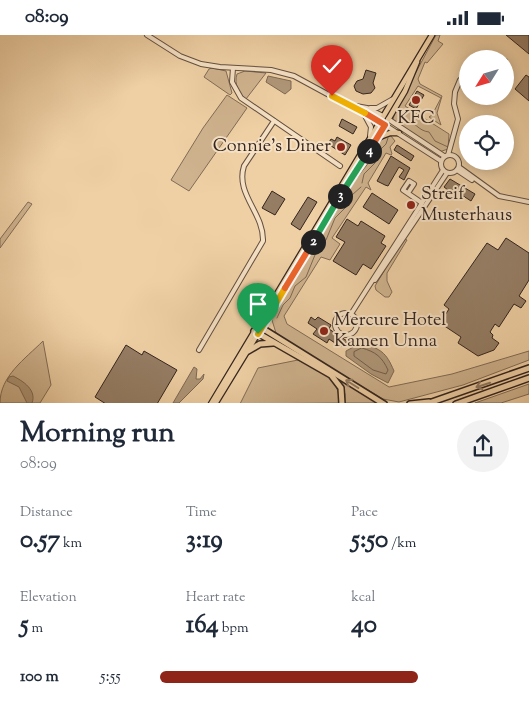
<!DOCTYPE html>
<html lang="en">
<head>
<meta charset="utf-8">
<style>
  :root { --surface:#fff; --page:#f2f2f3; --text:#1f2937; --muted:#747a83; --accent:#8f2418 }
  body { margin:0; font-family:"Sorts Mill Goudy",serif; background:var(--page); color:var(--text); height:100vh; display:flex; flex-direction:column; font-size:19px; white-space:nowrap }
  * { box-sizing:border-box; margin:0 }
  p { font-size:16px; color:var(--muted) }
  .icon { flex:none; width:28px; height:28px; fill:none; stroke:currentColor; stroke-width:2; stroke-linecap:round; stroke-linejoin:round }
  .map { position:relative; height:368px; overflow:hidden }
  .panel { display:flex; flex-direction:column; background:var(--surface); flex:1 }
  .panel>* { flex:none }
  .needle { width:32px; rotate:233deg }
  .controls { position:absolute; left:459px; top:15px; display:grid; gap:10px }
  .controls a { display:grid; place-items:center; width:55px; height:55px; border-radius:50%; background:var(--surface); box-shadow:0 2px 12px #0003; font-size:25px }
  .pin { position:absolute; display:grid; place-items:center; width:42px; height:42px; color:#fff; margin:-51px -21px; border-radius:50% 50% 50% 0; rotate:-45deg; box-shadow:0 0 5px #0007 }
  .pin .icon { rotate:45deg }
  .km { position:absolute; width:25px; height:25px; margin:-12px; border-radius:50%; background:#222; color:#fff; font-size:14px; line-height:25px; text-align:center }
  .round { display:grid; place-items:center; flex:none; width:52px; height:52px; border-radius:26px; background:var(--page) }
  .headline { display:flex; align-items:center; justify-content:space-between; height:85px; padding:0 20px }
  h1 { font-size:28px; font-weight:700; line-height:38px }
  .stats { display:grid; grid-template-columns:repeat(3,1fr); gap:8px; height:85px; padding:5px 20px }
  .stats div { display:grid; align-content:center }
  .stats b { font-size:25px; font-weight:700 }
  .stats small { font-size:14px; font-weight:400 }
  .stats p { font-size:14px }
  ul { padding:0 20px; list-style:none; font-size:16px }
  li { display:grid; grid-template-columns:80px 60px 1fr; align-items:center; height:38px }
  li i { height:12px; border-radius:6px; background:var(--accent) }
  .status { display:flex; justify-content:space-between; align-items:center; height:35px; padding:0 25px; background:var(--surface); direction:ltr }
  .status svg { height:14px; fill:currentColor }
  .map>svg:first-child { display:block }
  .green { fill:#cfb38e; stroke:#816c56 }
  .water { fill:#af9677; stroke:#7d6853 }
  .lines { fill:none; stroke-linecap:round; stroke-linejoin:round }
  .shore { stroke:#715d4a; stroke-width:1 }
  .stream { stroke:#7d6853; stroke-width:1 }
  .building { fill:#957d64; stroke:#33241e }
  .minor-casing { stroke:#624f40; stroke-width:6 }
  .major-casing { stroke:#33241e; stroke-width:7 }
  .highway-casing { stroke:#33241e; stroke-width:8 }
  .minor { stroke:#f5e0c4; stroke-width:4 }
  .major { stroke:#efd0a5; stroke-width:4.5 }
  .highway { stroke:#efd0a5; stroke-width:5 }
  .oneway { stroke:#917a62 }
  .split-1-casing { stroke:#fff; stroke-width:10 }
  .split-2-casing { stroke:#fff; stroke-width:10 }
  .split-3-casing { stroke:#fff; stroke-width:10 }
  .split-4-casing { stroke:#fff; stroke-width:10 }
  .split-5-casing { stroke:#fff; stroke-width:10 }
  .split-6-casing { stroke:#fff; stroke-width:10 }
  .split-1 { stroke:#f5b400; stroke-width:6 }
  .split-2 { stroke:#f0652b; stroke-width:6 }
  .split-3 { stroke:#22a559; stroke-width:6 }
  .split-4 { stroke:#22a559; stroke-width:6 }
  .split-5 { stroke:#f0652b; stroke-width:6 }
  .split-6 { stroke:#f5b400; stroke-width:6 }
  .poi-dot { fill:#8f2418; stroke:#f5e0c4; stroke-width:2 }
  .labels { text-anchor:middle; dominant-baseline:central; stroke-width:4; stroke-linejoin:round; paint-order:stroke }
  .poi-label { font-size:18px; fill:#33241e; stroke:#f5e0c4; text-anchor:start }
</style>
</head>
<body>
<div class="status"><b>08:09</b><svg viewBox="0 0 49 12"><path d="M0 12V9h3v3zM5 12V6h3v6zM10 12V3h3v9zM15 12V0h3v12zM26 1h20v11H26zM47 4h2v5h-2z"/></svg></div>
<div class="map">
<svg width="529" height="369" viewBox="0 0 529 369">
  <rect width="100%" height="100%" fill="#efd0a5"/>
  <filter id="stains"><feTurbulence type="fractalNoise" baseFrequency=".004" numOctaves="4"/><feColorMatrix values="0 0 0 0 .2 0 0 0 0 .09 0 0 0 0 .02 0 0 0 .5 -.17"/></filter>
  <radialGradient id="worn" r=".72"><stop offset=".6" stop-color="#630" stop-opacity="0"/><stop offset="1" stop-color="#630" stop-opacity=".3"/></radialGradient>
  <!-- green -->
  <g class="green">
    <polygon points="436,0 440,0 438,6 443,9 427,28 425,27 418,44 420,49 442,61 437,78 441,90 429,82 432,80 441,63 418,51 405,71 449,99 448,114 439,117 393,85 395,76"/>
    <polygon points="212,33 226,36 232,58 230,60 204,42 209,34"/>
    <path d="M 245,36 L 266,38 L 246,64 C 238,58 234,49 237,39 Z"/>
    <polygon points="227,60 247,73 189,156 171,145 203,93"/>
    <polygon points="387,101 391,101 395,106 390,112 392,119 391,120 386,118 368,148 371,155 366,152 332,203 340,209 330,225 321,222 284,281 287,289 389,352 452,339 529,316 529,325 463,350 399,367 383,364 306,318 276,298 271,282 342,162 370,126 379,107"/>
    <polygon points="28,167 32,169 0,213 0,204"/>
    <polygon points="404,203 407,205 387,238 387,246 392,257 389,262 385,262 376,255 375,251"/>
    <path d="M 43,306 L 51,350 L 40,368 L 0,368 C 0,341 25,324 43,306 Z"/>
    <path d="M 298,325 C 317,334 341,343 339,368 L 240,369 L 258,333 Z"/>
    <polygon points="340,344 380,368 345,368 345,359"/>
    <polygon points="529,349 529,359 501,368 475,368"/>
  </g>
  <!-- water -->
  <g class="water">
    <polygon points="268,41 291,46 291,54 285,59 266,47"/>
    <path d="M 361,308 C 381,314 386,317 394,336 L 388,348 L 371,339 L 346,321 L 346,316 Z"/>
    <polygon points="194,332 197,334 196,344 200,344 204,339 203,344 179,368 173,368"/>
    <path d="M 13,341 C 23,346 37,355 32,368 L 27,368 L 19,352 L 7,346 L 9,342 Z"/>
  </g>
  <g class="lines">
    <!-- shore -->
    <path class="shore" d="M 362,313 C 376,317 382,322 388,335 L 386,339 L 373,335 L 354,321 L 354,317 Z"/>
    <!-- stream -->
    <g class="stream">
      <path d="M 400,86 L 404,84 C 415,86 418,96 429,97 L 435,106 L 448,112"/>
      <polyline points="362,148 364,139 375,128 378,117 386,109 388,103"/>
      <polyline points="352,160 361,152"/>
      <polyline points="277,283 283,270 290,263 295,251 306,242 317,215 326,205 335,183 346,172 351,161"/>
    </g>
  </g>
  <!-- building -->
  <g class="building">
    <polygon points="506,0 529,0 529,19"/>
    <polygon points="366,35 376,38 373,48 375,53 371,58 363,59 356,56 354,51 357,46 363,44"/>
    <polygon points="526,40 529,42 529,66 515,54"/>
    <polygon points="417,56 424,60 416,74 409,70"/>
    <polygon points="342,84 357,92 353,99 339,91"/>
    <polygon points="337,102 351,110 345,120 328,109 331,104 335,106"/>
    <polygon points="397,110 414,121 411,126 394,115"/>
    <polygon points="391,121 410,133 404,145 399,142 404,135 399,132 388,151 385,150 377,146"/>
    <polygon points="450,144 475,159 471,166 454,155 452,158 444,152"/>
    <polygon points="272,156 285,164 275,180 262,173"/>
    <polygon points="372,158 398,175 389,189 363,172"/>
    <polygon points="308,162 317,167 300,195 291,189"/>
    <polygon points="347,184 358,191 361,186 385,201 381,208 386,211 371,234 363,229 356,240 333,226 345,207 336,202"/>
    <polygon points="506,203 529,218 529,245 519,261 526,266 521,273 514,269 499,292 495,289 490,297 493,300 492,303 499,308 494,315 478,321 458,308 461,302 440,288 449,274 444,270 487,208 498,215"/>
    <polygon points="311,282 315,285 318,282 331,290 329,294 350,308 343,308 341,312 329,304 327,308 313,299 317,294 308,288"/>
    <polygon points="126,310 142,320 144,316 177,335 157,369 106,369 95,362"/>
  </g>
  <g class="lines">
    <defs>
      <g id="minor">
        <polyline points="147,0 180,21 201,29 220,32 271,35 294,41 379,87"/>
        <polyline points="505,26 505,32"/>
        <polyline points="233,33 232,47 241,63 340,131"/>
        <polyline points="356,71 367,73 383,81"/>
        <polyline points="370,73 377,73 393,64"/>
        <polyline points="364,79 371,92 370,101"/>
        <polyline points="388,84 444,121"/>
        <polyline points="385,90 441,126"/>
        <circle cx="450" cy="129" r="9"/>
        <polyline points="448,120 458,84 454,69 455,57 460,45 468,38"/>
        <polyline points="459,132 499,161 529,167"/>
        <polyline points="457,135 472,145"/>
        <polyline points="408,158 414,149 409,146 403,155 422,168"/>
        <polyline points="375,245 447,138"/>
        <circle cx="346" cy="289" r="11"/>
        <polyline points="351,279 443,135"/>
        <path d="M 199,315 L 263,206 C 264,178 235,159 244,131 L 274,86"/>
      </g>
      <g id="major">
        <polyline points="377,103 390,98 399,98"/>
        <polyline points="211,369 432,0"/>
        <polyline points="215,369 382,95 405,56 417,27"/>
      </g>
      <g id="highway">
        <polyline points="257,290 384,369"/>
        <polyline points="254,296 331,340 341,353 342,369"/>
        <polyline points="248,316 260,309 273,308"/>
        <polyline points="410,369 429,367"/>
        <polyline points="426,369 529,333"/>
        <polyline points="456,369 529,343"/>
      </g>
    </defs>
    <!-- minor casing -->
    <use href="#minor" class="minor-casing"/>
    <!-- major casing -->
    <use href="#major" class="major-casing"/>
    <!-- highway casing -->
    <use href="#highway" class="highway-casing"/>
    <!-- minor -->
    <use href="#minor" class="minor"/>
    <!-- major -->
    <use href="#major" class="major"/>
    <!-- highway -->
    <use href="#highway" class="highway"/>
  </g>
  <!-- one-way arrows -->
  <defs><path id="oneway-shaft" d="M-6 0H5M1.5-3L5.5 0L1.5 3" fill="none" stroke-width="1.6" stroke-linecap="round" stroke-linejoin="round" transform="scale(1.25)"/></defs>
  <g class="oneway">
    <use href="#oneway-shaft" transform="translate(352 349) rotate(-148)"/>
    <use href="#oneway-shaft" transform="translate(483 350) rotate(162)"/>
  </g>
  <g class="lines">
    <defs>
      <polyline id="split-1" points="258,299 285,253"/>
      <polyline id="split-2" points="285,253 313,207"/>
      <polyline id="split-3" points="313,207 340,161"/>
      <polyline id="split-4" points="340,161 369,116"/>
      <polyline id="split-5" points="365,78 385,90 369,116"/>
      <polyline id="split-6" points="332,61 365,78"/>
    </defs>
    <!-- split-1 casing -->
    <use href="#split-1" class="split-1-casing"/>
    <!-- split-2 casing -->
    <use href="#split-2" class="split-2-casing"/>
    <!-- split-3 casing -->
    <use href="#split-3" class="split-3-casing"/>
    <!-- split-4 casing -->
    <use href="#split-4" class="split-4-casing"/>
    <!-- split-5 casing -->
    <use href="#split-5" class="split-5-casing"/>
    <!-- split-6 casing -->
    <use href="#split-6" class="split-6-casing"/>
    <!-- split-1 -->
    <use href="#split-1" class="split-1"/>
    <!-- split-2 -->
    <use href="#split-2" class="split-2"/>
    <!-- split-3 -->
    <use href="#split-3" class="split-3"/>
    <!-- split-4 -->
    <use href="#split-4" class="split-4"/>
    <!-- split-5 -->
    <use href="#split-5" class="split-5"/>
    <!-- split-6 -->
    <use href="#split-6" class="split-6"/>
  </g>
  <!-- markers -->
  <g class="poi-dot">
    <circle cx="416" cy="65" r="5"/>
    <circle cx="341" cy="112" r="5"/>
    <circle cx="411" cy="170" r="5"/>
    <circle cx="324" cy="296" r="5"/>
  </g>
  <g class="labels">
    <!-- poi labels -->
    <g class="poi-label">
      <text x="416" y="84" text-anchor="middle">KFC</text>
      <text x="331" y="112" text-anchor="end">Connie’s Diner</text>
      <text x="421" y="160">Streif<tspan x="421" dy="21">Musterhaus</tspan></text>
      <text x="334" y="286">Mercure Hotel<tspan x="334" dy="21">Kamen Unna</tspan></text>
    </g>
  </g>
  <rect width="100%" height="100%" filter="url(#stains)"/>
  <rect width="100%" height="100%" fill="url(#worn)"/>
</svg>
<div class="controls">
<a><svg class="needle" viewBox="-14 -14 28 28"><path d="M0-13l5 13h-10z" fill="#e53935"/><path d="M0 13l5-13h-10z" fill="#747a83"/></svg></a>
<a><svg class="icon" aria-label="locate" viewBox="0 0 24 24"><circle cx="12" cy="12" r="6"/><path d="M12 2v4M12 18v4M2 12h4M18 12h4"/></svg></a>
</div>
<div class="pin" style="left:258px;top:299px;background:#1e9e55"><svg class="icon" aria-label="arrive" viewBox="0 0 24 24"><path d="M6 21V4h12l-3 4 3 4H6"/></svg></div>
<div class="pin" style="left:332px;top:61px;background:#d93025"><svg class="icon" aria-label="check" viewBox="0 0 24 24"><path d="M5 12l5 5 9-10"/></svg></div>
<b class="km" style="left:313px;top:207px">2</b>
<b class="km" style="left:340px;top:161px">3</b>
<b class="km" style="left:369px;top:116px">4</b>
</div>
<section class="panel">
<div class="headline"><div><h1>Morning run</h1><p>08:09</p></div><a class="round"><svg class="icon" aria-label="share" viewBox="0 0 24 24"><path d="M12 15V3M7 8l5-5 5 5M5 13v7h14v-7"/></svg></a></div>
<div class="stats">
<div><p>Distance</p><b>0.57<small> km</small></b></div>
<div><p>Time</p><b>3:19</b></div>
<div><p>Pace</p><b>5:50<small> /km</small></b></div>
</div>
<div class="stats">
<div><p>Elevation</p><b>5<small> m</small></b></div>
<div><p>Heart rate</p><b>164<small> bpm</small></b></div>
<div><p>kcal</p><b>40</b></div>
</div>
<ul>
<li><b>100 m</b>5:55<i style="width:74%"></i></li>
</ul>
</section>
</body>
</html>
